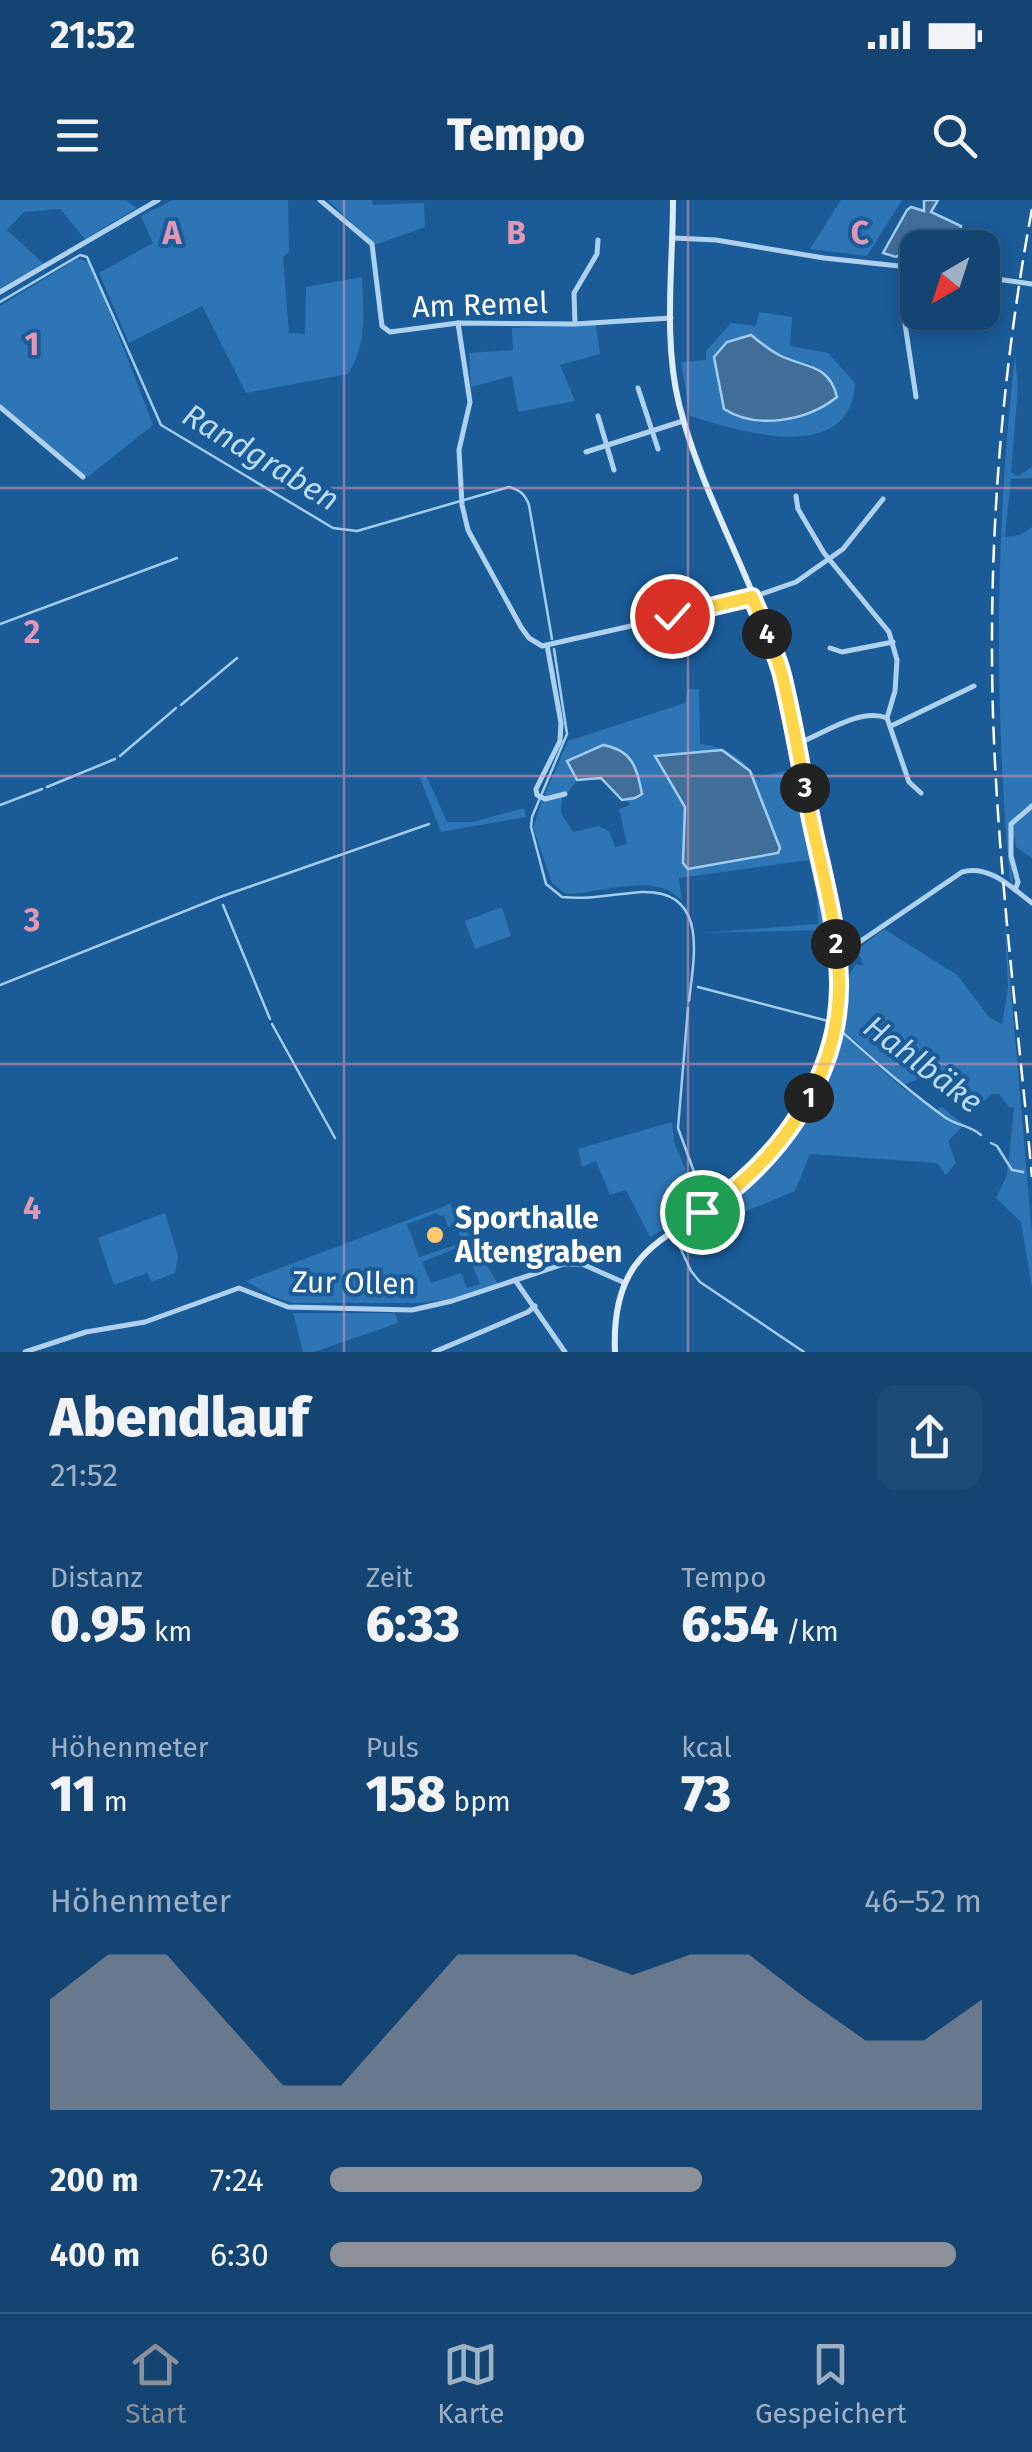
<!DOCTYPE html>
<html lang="de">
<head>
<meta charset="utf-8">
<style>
  :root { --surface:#144472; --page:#1d4b77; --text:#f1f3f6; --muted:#9db0c4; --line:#335c84; --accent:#8c9099 }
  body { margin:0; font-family:"Fira Sans",sans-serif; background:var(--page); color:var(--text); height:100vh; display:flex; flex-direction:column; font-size:38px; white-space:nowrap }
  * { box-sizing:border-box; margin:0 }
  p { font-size:32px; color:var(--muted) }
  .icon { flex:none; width:55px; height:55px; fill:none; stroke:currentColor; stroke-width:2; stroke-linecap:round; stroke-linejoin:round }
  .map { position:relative; height:1152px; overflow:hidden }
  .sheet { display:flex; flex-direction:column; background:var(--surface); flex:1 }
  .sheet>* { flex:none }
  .needle { width:65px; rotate:219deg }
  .buttons { position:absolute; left:900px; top:30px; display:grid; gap:20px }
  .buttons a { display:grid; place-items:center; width:100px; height:100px; border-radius:20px; background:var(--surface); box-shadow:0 5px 15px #0003,0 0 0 2px var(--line); font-size:50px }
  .pin { position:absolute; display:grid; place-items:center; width:85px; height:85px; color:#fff; margin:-42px; border:5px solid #fff; border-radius:50%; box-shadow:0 2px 10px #0007 }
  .km { position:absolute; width:50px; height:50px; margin:-25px; border-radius:50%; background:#222; color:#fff; font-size:28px; line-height:50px; text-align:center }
  .round { display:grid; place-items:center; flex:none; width:105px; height:105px; border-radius:20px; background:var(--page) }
  .overview { display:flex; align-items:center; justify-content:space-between; height:170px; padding:0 50px }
  h1 { font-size:55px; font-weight:800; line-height:75px }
  .stats { display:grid; grid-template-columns:repeat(3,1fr); gap:15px; height:170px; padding:10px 50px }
  .stats div { display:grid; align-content:center }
  .stats b { font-size:50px; font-weight:800 }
  .stats small { font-size:28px; font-weight:400 }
  .stats p { font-size:28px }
  .chart { height:280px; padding:20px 50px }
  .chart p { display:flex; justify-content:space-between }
  .chart svg { width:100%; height:180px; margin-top:10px; fill:var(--accent); opacity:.7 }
  ul { padding:0 50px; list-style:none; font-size:32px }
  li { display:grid; grid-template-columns:160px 120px 1fr; align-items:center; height:75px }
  li i { height:25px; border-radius:12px; background:var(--accent) }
  .status { display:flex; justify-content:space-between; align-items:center; height:70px; padding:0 50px; background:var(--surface); direction:ltr }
  .status svg { height:28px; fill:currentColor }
  header { display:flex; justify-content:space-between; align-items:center; height:130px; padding:0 50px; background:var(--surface); font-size:45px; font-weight:800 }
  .tab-bar { display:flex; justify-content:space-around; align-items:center; height:140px; border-top:2px solid var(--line); background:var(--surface); font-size:28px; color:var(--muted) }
  .tab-bar a { display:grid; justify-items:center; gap:5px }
  .tab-bar .active { color:var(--accent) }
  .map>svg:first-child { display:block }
  .green { fill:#2e75b5; fill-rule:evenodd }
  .water { fill:#416e99; stroke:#a1cdf2; stroke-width:2.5 }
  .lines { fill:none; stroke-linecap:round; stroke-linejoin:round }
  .stream { stroke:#a1cdf2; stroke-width:2.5 }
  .street { stroke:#aed1f0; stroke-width:5 }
  .secondary { stroke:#dcecfb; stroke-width:6 }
  .rail { stroke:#fff; stroke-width:2.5; stroke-dasharray:18 8; stroke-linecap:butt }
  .route-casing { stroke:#fff; stroke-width:20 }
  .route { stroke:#ffd54a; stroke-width:12 }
  .grid { fill:none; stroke:#e497b5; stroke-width:2.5; stroke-opacity:0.55 }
  .poi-dot { fill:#ffca6e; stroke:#1a5b98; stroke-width:4 }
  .labels { text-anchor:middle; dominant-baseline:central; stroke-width:8; stroke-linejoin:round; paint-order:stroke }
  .street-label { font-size:30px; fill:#fff; stroke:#1a5b98 }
  .poi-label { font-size:30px; font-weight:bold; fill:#fff; stroke:#1a5b98; text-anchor:start }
  .water-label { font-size:32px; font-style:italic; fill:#bbdbf7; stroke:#1a5b98 }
  .grid-label { font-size:32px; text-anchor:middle; font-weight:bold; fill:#e497b5; stroke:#1a5b98; stroke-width:8; stroke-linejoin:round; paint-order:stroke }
</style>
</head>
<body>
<div class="status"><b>21:52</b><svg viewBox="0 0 49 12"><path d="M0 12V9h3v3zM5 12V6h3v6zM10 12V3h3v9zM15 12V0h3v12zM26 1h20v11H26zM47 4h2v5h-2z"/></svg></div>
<header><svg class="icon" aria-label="menu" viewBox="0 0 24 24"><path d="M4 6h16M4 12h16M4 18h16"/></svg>Tempo<svg class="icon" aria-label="search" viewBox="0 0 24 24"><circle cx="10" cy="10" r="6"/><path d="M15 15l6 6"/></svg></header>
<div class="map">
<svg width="1032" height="1152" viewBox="0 0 1032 1152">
  <rect width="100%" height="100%" fill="#1a5b98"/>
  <!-- green -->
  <g class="green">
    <polygon points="0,0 126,0 137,8 85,39 60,9 24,12 7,30 44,64 0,88"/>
    <path d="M 173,0 L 288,0 L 289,52 L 283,57 L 289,133 L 305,134 L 306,87 L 362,77 C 363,112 368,143 348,174 L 246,193 L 202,106 L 129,143 L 99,73 L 153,43 L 141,16 Z"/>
    <polygon points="328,0 372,0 373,5 424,3 425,27 375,45"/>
    <polygon points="841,0 902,0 867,56 810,49"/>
    <polygon points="78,58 91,64 153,225 89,276 84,276 0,204 0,106"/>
    <path d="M 759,112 L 792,117 L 790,146 L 828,153 L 855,183 C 851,267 739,231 690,216 L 681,162 L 706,160 L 706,151 L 731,123 L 756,126 ZM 751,135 L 781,157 L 811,164 L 823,208 L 773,221 L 735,216 Z"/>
    <polygon points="596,125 600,154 560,165 575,201 518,212 512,176 471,187 469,153 513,150 512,128"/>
    <path d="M 1015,156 L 1018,187 L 1011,272 L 1018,276 L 1032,267 L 1032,278 L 1011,279 L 1005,337 L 1020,335 L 1032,327 L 1032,658 L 1016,647 L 1015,637 L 1009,640 L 1013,683 L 1010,680 C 994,505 995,331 1015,156 Z"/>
    <path d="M 688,489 L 699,489 L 700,544 C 726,546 746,560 760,583 L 759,577 L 793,569 L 827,730 L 701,733 L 818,724 L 817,697 L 809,660 L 679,678 L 682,701 C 656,670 601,694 566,694 L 552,683 L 533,628 L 542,600 L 562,597 L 561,613 L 573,632 L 598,626 L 609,631 L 615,647 L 627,644 L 619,609 L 630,605 L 626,599 L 642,593 L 567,561 L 577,580 L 568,592 L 544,596 L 568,541 L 685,503 ZM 750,572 L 780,648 L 779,652 L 688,669 L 684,663 L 685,607 Z"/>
    <polygon points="426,575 447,622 473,622 524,608 526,617 441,632 420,578"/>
    <polygon points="502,707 511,736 475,749 465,721"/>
    <polygon points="1004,709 1032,1034 1032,1088 1021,1022 996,998 1007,975 1014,908 1009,907 999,894 992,894 967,915 938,870 904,885 840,827 846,780 856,764 864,766 857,750 884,729 957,775 989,817 1002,824 1008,788"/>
    <path d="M 840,832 L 900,886 L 935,911 L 942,907 L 964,925 L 948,941 L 956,963 L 946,975 L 937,963 L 810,954 L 795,991 L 725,1020 L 720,1008 C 786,958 814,910 840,832 Z"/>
    <polygon points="672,922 674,942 692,985 679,1021 650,1037 626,990 610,995 596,961 582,967 578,949"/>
    <path d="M 450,1004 L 498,1084 L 451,1099 L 419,1103 L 293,1103 L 272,1096 L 246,1081 ZM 437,1013 L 440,1016 L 444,1015 L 448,1027 L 456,1025 L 462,1043 L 419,1057 L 407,1024 ZM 465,1045 L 480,1084 L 467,1088 L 461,1073 L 431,1083 L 422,1062 Z"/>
    <polygon points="165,1013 178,1056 175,1073 152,1082 147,1073 114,1085 98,1038"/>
    <polygon points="293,1113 395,1113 398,1123 314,1152 303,1152"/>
  </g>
  <!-- water -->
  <g class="water">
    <polygon points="924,0 938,0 931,12 961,26 957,47 918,48 917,54 904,52 896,57 883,53 907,10 911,7 924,11"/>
    <path d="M 751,135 C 760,142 769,150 779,155 C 804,168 829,163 837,197 C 807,221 757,230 724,209 L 714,157 L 727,142 Z"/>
    <path d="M 603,545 C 632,550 637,567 642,594 L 635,598 L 622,600 L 601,578 L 577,580 L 567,561 Z"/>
    <polygon points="722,550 750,571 780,648 778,653 688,669 683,663 685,607 655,556"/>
  </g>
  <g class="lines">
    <!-- stream -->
    <g class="stream">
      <path d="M 0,102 L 80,55 L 87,57 L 161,225 L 333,328 L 357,331 L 509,287 C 520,290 525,294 529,305 L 552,439"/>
      <polyline points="0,424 177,358"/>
      <path d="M 554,449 L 567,534 L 532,617 L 531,627 L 546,684 L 562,697 C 588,700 615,694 641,692 C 709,689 694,757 689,801"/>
      <polyline points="181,505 237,458"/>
      <polyline points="120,556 176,508"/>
      <polyline points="47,587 115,559"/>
      <polyline points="0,605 42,589"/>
      <polyline points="223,705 270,819"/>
      <polyline points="0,785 220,697 429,624"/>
      <polyline points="698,787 828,821"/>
      <polyline points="688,808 678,928 700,988 690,1011"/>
      <polyline points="272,824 335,938"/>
      <path d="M 840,830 C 874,860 908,891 946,918 C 958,926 970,925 981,935"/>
      <polyline points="991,943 997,946 1012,970 1023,972"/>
      <polyline points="676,1039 691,1071 700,1082 804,1152"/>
    </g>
    <!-- street -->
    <g class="street">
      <polyline points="320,0 372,44 382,126 390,132 458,123 575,124 671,118"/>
      <polyline points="673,38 716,40 824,58 918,68"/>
      <polyline points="904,66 905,124 916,197"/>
      <polyline points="982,77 1032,84"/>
      <polyline points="0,92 158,0"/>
      <polyline points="458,123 470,202 459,250 462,305 468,330 521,427 529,438 542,446 742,401 796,382 843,349 883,299"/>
      <polyline points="575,124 574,93 597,54 598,40"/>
      <polyline points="638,188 658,249"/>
      <polyline points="0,207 83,277"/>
      <polyline points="598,216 614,270"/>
      <polyline points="586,252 683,221"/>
      <polyline points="796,296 798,309 824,353 889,432 897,460 895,491 887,518 909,582 921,593"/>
      <polyline points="547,445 561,523 560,541 536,589 537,595 545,599 565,594"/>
      <polyline points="830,448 842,452 893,442"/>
      <polyline points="891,526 974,486"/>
      <path d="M 796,544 C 822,535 859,507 887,518"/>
      <polyline points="1015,690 1018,682 1011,656 1011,624 1032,606"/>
      <path d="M 837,751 L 852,747 L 962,672 C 989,664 1012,688 1032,703"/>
      <polyline points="515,1080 565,1152"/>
      <polyline points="25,1152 86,1132 145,1122 239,1088 288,1107 412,1110 452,1101 564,1064 582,1064 625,1083"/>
      <polyline points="434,1152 528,1112 535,1106"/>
    </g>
    <!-- secondary -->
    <path class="secondary" d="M 615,1152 C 610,1037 681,1040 748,978 C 801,929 831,863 838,792 C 843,742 827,691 816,643 C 804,586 797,528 781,472 C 755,381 702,296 679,204 C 663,139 673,66 673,0"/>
    <!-- rail -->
    <path class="rail" d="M 1032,9 C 1001,175 988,346 993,515 C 998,670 1018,824 1032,977"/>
  </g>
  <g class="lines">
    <defs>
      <path id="route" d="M 672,416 L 752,397 C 763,423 775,449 782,475 C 794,524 802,575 812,624 C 823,676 838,727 839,781 C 841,877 778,962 702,1012"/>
    </defs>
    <!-- route casing -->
    <use href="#route" class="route-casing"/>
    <!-- route -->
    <use href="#route" class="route"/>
  </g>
  <!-- grid -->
  <path class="grid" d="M 344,0 L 344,1152M 688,0 L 688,1152M 0,288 L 1032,288M 0,576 L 1032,576M 0,864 L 1032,864"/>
  <!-- markers -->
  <circle class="poi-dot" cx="435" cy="1035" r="10"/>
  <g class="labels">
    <!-- street labels -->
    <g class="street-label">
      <text transform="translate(480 105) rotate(-2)">Am Remel</text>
      <text transform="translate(354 1083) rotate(1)">Zur Ollen</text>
    </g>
    <!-- poi labels -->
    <g class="poi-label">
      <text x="455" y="1018">Sporthalle<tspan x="455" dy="34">Altengraben</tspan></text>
    </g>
    <!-- water labels -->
    <g class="water-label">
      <text transform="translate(261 257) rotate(31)">Randgraben</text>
      <text transform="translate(923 864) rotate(37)">Hahlbäke</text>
    </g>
  </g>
  <g class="grid-label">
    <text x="172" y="44">A</text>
    <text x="516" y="44">B</text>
    <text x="860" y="44">C</text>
    <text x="32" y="155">1</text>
    <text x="32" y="443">2</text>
    <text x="32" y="731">3</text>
    <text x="32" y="1019">4</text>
  </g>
</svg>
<div class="buttons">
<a><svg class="needle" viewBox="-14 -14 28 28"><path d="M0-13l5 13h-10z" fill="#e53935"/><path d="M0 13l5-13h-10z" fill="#9db0c4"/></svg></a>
</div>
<div class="pin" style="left:702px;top:1012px;background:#1e9e55"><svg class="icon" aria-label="arrive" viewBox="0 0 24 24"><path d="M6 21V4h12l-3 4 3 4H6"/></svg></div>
<div class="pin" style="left:672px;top:416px;background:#d93025"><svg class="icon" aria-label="check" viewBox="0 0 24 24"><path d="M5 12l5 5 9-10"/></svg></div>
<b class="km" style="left:809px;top:898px">1</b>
<b class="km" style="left:836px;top:744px">2</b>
<b class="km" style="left:805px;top:588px">3</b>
<b class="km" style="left:767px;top:434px">4</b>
</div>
<section class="sheet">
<div class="overview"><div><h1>Abendlauf</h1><p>21:52</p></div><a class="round"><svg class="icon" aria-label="share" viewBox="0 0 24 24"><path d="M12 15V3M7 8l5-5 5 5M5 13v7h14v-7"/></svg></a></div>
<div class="stats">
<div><p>Distanz</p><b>0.95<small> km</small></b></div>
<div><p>Zeit</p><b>6:33</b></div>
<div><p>Tempo</p><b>6:54<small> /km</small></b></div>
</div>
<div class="stats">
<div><p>Höhenmeter</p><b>11<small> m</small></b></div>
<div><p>Puls</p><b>158<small> bpm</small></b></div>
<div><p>kcal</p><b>73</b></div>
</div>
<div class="chart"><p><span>Höhenmeter</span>46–52 m</p>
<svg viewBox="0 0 160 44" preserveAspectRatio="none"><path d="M0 44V17L10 6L20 6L30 22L40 38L50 38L60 22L70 6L80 6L90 6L100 11L110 6L120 6L130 17L140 27L150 27L160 17V44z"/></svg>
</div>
<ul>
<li><b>200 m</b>7:24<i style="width:57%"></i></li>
<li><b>400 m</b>6:30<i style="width:96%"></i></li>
</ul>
</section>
<nav class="tab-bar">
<a class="active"><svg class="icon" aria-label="home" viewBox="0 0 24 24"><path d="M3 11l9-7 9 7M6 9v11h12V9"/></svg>Start</a>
<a><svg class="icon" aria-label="map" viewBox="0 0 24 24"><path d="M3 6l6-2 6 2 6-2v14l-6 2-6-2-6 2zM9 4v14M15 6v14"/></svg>Karte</a>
<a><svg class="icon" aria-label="saved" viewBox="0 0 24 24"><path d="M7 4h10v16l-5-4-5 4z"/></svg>Gespeichert</a>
</nav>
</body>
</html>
